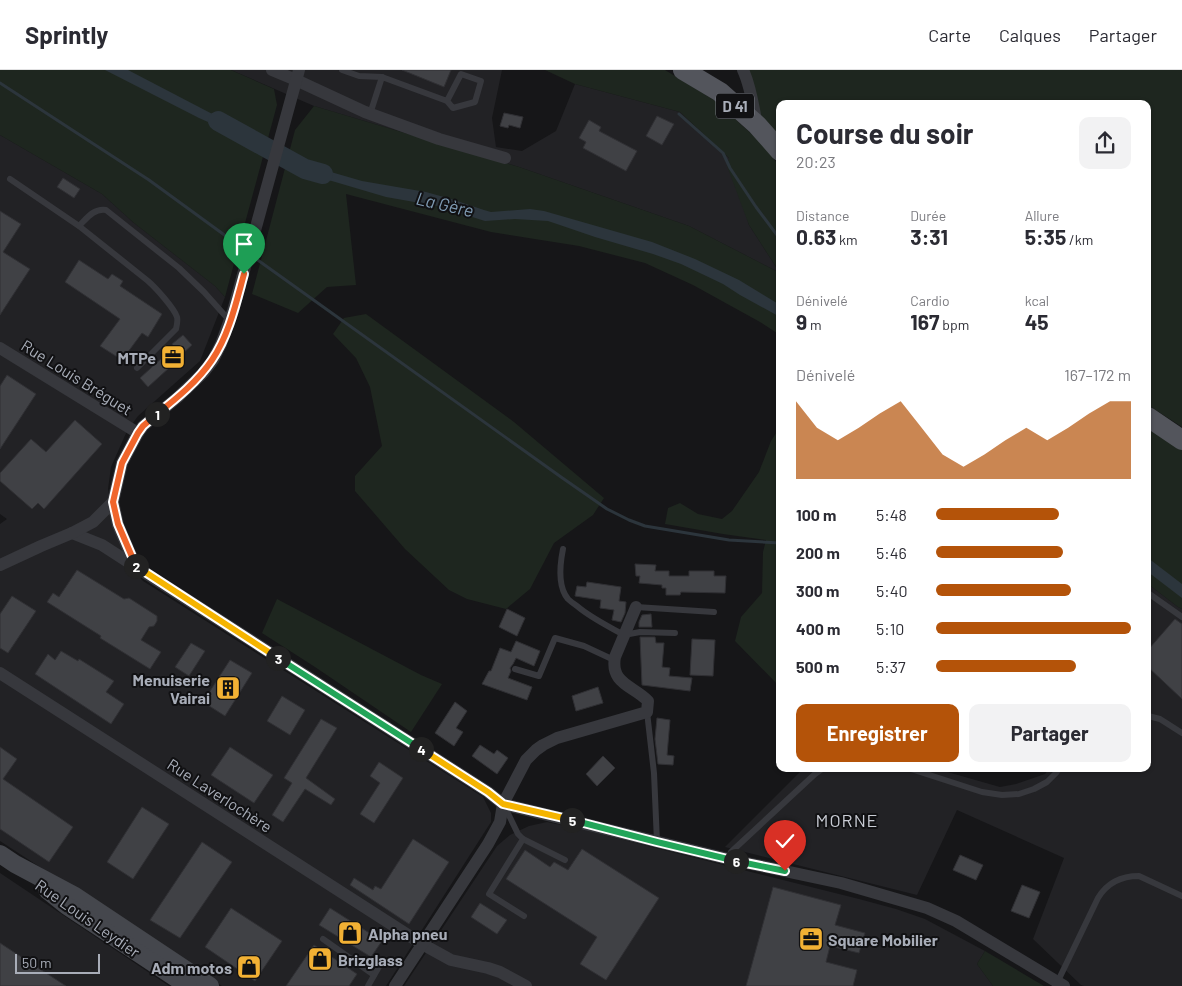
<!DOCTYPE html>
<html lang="fr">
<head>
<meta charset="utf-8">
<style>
  :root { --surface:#fff; --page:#f2f2f3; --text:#2b2b33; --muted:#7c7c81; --line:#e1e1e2; --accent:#b45309 }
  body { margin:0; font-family:Barlow,sans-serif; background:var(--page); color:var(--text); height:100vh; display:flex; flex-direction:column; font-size:19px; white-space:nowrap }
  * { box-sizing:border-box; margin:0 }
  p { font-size:16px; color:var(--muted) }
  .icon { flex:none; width:28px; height:28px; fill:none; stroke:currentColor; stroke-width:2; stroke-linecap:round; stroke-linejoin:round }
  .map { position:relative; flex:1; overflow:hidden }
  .panel { position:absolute; left:776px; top:30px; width:375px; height:672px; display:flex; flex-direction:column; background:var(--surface); border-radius:10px; box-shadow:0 1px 4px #0004 }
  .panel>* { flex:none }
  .scale { position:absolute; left:15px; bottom:12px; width:85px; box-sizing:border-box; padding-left:5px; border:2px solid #a8adb8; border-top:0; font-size:14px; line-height:18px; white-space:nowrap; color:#a8adb8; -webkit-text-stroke:4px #111113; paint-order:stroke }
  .pin { position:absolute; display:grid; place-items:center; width:42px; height:42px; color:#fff; margin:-51px -21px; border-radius:50% 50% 50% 0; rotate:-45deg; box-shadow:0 0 5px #0007 }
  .pin .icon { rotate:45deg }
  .km { position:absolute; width:25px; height:25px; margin:-12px; border-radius:50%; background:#222; color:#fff; font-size:14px; line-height:25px; text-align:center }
  .round { display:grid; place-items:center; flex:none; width:52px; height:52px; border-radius:10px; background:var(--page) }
  .headline { display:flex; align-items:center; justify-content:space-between; height:85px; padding:0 20px }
  h1 { font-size:28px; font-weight:700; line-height:38px }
  .metrics { display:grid; grid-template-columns:repeat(3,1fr); gap:8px; height:85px; padding:5px 20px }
  .metrics div { display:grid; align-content:center }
  .metrics b { font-size:21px; font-weight:700 }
  .metrics small { font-size:14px; font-weight:400 }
  .metrics p { font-size:14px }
  .chart { height:140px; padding:10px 20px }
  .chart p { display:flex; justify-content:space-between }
  .chart svg { width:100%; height:90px; margin-top:5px; fill:var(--accent); opacity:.7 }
  .action { display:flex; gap:10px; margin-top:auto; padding:10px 20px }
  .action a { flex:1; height:58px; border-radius:10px; background:var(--accent); color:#fff; font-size:20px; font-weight:700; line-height:58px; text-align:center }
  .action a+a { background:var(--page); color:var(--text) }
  ul { padding:0 20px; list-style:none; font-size:16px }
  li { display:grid; grid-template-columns:80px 60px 1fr; align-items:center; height:38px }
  li i { height:12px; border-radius:6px; background:var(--accent) }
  header { display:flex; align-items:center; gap:30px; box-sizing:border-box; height:70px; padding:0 25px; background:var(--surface); border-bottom:1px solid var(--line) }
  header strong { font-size:24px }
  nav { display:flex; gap:28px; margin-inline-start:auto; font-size:18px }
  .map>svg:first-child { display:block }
  .built { fill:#222225 }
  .green { fill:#1e261f }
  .water { fill:#2c353c }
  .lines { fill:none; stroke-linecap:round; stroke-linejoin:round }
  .stream { stroke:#2c353c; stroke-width:3 }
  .river { stroke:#2c353c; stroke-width:20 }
  .building { fill:#404145; stroke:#303034 }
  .lane { stroke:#37383d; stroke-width:6 }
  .street { stroke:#37383d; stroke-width:12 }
  .secondary { stroke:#45474d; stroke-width:18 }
  .primary { stroke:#53555c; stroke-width:20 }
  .split-1-casing { stroke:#fff; stroke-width:10 }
  .split-2-casing { stroke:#fff; stroke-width:10 }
  .split-3-casing { stroke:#fff; stroke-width:10 }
  .split-4-casing { stroke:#fff; stroke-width:10 }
  .split-5-casing { stroke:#fff; stroke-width:10 }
  .split-6-casing { stroke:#fff; stroke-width:10 }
  .split-7-casing { stroke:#fff; stroke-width:10 }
  .split-1 { stroke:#f0652b; stroke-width:6 }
  .split-2 { stroke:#f0652b; stroke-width:6 }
  .split-3 { stroke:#f5b400; stroke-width:6 }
  .split-4 { stroke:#22a559; stroke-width:6 }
  .split-5 { stroke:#f5b400; stroke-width:6 }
  .split-6 { stroke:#22a559; stroke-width:6 }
  .split-7 { stroke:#22a559; stroke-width:6 }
  .labels { text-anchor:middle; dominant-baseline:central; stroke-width:4; stroke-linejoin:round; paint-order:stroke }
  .shield { fill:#111113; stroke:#7b7e86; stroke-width:1 }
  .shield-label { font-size:15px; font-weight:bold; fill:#a8adb8 }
  .poi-label { font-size:16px; font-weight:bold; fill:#a8adb8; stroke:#111113; text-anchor:end }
  .street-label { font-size:16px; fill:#a8adb8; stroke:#111113 }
  .water-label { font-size:18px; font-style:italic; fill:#7f9bb3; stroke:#111113 }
  .neighbourhood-label { font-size:18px; letter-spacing:1px; fill:#c9ccd4; stroke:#111113 }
</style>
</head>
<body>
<header>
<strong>Sprintly</strong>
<nav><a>Carte</a><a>Calques</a><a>Partager</a></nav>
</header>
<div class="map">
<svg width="1182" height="916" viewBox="0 0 1182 916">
  <rect width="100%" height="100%" fill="#161618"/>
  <!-- built -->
  <g class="built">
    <polygon points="231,0 502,0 492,48 496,77 522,81 556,61 575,14 680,42 729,88 749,155 780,203 689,156 519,97 314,36"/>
    <polygon points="0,65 102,124 134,153 215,216 225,227 200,291 138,346 127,361 111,397 108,419 112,447 132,499 143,511 483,727 491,743 491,752 386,916 222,916 0,771 0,454 7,449 0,444"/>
    <polygon points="1148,514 1178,537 1182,539 1182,916 1084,916 1081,915 1033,869 1064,788 957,740 917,825 725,777 803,699 937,699 1000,717 1016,714 1045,704 1049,699 1148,699"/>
    <polygon points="547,752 580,759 859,829 896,839 925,849 985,881 977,894 993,916 404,916 497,776 510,765 529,756"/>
    <polygon points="0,803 169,916 0,916"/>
  </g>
  <!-- green -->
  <g class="green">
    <polygon points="0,0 231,0 274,19 277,35 225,227 215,216 134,153 102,124 0,65"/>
    <polygon points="545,0 665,0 714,30 766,77 780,98 780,203 749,155 727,96 729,88 680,42 575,14"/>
    <polygon points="745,0 1182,0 1182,357 1148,335 1148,34 780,34 780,70 758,45"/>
    <polygon points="314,36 519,97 689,156 780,203 780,265 760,252 693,215 645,193 579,176 491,162 346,124 356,215 327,217 298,243 252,224 295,60"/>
    <polygon points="366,244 514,352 604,428 593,445 554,473 530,519 506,539 467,529 449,520 405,479 355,421 355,406 382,376 370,317 356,288 333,264 344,248"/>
    <polygon points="1148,356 1182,376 1182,539 1178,537 1148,514"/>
    <polygon points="780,357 780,617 735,571 741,547 762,523 763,482 766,470 723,464 665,454 668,438 680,433 698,444 722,449 732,441 759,402 771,371"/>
    <polygon points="277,529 421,605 442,614 411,662 315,597 262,563"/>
    <polygon points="985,881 1044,916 993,916 977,894"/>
  </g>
  <!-- water -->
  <g class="water">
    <polygon points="105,0 128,0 243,60 242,67 199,48"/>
    <polygon points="300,93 362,111 426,122 451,129 484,140 491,142 530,139 544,141 652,172 695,189 739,210 780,235 780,247 740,225 723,214 681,194 653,184 595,167 554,153 548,151 515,149 485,151 437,136 386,127 298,101"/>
    <polygon points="1148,488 1182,514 1182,528 1148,502"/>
  </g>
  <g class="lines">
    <!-- stream -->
    <g class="stream">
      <polyline points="0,13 149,110 245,180"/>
      <polyline points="679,44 723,83 730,98 756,137 780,169"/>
      <polyline points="252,186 561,407 607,439 629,450 645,456 729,470 780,473"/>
    </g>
    <!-- river -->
    <polyline class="river" points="218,51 305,99 323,104"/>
  </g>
  <!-- building -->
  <g class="building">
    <polygon points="402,0 451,0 444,17"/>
    <polygon points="504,43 523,47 520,58 509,55 508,58 500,56"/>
    <polygon points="657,46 674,54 662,75 646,66"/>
    <polygon points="589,50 601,57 599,61 637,81 626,101 583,78 586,72 579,68"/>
    <polygon points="63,108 80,119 74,128 57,117"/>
    <polygon points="0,141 21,154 3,182 30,199 0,245"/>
    <polygon points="79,190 108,209 112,204 123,211 120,216 162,244 148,267 142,263 122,290 100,276 120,249 65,212"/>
    <polygon points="183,265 192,275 181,285 184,288 172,299 170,297 148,317 140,308 174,277 172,274"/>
    <polygon points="7,305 36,324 0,379 0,316"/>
    <polygon points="75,350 102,374 44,439 38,433 32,439 0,411 0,403 31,369 46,382"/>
    <polygon points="635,494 656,495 655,501 669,501 669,506 689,506 689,501 714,501 714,506 726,506 725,523 681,522 680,525 666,525 666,518 662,518 662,515 639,513 640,506 636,506"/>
    <polygon points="77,500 124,529 129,528 157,546 157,551 154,556 149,557 141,570 161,582 150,599 100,568 101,566 47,532 53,523 59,527"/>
    <polygon points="587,512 621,517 619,531 626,532 625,543 621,552 612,550 614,540 600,538 601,530 575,526 577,516 586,517"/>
    <polygon points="12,526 36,541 8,583 0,578 0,544"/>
    <polygon points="507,539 525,548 517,566 499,557"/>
    <polygon points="651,544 652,557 639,557 639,552 642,545"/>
    <polygon points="1175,549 1182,554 1182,629 1148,597 1148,580"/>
    <polygon points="640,567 655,567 656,573 664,573 662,597 670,598 669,606 692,608 690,621 642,615"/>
    <polygon points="692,569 715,570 713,606 690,605"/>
    <polygon points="516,571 540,581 534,596 516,588 513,594 510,598 511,601 508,608 532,617 527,630 482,614 489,601 491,601 500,578 511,582"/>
    <polygon points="191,573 205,581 189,606 175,597"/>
    <polygon points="61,581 78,591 79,589 114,611 106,622 124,634 111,654 35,604 48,584 55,590"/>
    <polygon points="230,590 252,603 225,646 203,632"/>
    <polygon points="598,617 603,633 576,641 572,626"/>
    <polygon points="282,626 305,640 290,665 267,651"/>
    <polygon points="455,632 467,641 456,658 463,662 454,676 435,663"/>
    <polygon points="657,648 670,650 667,685 674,686 673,695 658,694 655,669"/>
    <polygon points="321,649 337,658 306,708 335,729 331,735 305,719 283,752 272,745 292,713 284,708"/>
    <polygon points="480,675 494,684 497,680 508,688 497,704 472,686"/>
    <polygon points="0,677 17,689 3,709 73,757 49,792 0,759"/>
    <polygon points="230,677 273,705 254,733 211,705"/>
    <polygon points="603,686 615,698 597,716 586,704"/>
    <polygon points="379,692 403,708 374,753 360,744 380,713 370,706"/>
    <polygon points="142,737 169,754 133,809 107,792"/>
    <polygon points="413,769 449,792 409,854 350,815 354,808 373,820 375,816 381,819"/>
    <polygon points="202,772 232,792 180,868 150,850"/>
    <polygon points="582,779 659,828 606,910 580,894 597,867 506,809 525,780 550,797 554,792 568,800"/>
    <polygon points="960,785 983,795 976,810 953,800"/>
    <polygon points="1022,815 1040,822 1029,848 1011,841"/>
    <polygon points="773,817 841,835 835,855 865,863 859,883 830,876 826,892 857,900 853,916 746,916"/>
    <polygon points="480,833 507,850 497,864 471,847"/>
    <polygon points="231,838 282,871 255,911 205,877"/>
    <polygon points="330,838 382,871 371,887 319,855"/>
    <polygon points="0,873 66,916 0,916"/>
    <polygon points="314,875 357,904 349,916 286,916"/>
  </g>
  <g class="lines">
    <!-- lane -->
    <g class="lane">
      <polyline points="342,0 359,6 382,7"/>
      <polyline points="370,44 382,7 447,31 461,4 481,11 475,32 453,38 447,31"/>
      <path d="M 10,109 L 79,156 L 148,211 C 156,218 174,238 177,247 C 178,251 177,255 176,259 L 137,298"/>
      <path d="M 79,156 C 87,148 94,138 106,140 L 179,198 L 204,222 L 229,250"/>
      <path d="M 563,479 C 560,494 557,516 568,529 C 570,531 574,534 577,536 C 591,548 608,556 624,565 L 640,562 L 675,563"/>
      <polyline points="1148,523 1182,547"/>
      <polyline points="636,537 714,542"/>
      <polyline points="515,599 539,606 555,568 584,576 614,590"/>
      <polyline points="647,642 654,703 657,772"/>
      <polyline points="1148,646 1160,649 1182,663"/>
      <polyline points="911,699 982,722 1002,725 1019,724 1034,719 1047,712 1056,703 1059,699"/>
      <polyline points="982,699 987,699"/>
      <polyline points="504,735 518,764 523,769 565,790"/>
      <polyline points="523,769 489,824 524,846"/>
      <polyline points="728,789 731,782 815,704 822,699"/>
      <polyline points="323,869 374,905"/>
      <path d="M 1057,913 L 1098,828 C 1107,813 1121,806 1139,806 L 1182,826"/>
      <polyline points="368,916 380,895"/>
    </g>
    <!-- street -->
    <g class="street">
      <polyline points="272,0 296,10 365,42 439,69 505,88"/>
      <polyline points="299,0 233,241 221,274 213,290 203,303 178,327 143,356 138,363 122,393 113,432 118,455 136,497 488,722 503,734 728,789 841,813 927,838 956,851 1064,916"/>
      <path d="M 743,0 C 751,17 753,36 757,55"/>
      <polyline points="0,278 138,363"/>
      <polyline points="72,463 102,475 136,497"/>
      <polyline points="0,495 41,476 72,463 93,452 113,432"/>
      <polyline points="0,603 422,874 451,890 488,898 500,902 526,916"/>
      <path d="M 395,916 L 488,774 L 500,752 L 503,734 L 526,690 L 536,680 L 543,675 L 557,668 L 647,642 L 648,631 C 634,616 610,614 615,587 L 636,537"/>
    </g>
    <!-- secondary -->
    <g class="secondary">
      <polyline points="0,784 15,794 75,826 210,916"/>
      <polyline points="47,820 67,836 188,916"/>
    </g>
    <!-- primary -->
    <g class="primary">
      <polyline points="683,0 720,22 757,55 780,81"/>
      <polyline points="1148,347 1182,370"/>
    </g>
  </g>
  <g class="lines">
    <defs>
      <path id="split-1" d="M 157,344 C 177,328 198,311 212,290 C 229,265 236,233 244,204"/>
      <polyline id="split-2" points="136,496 118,454 113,432 122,393 138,363 143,356 157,344"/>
      <polyline id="split-3" points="136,496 278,588"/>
      <polyline id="split-4" points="278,588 421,679"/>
      <polyline id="split-5" points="421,679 488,722 503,734 572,750"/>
      <polyline id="split-6" points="572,750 657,772 736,791"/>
      <polyline id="split-7" points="736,791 785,801"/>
    </defs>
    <!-- split-1 casing -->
    <use href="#split-1" class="split-1-casing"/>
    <!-- split-2 casing -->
    <use href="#split-2" class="split-2-casing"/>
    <!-- split-3 casing -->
    <use href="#split-3" class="split-3-casing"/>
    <!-- split-4 casing -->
    <use href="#split-4" class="split-4-casing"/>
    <!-- split-5 casing -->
    <use href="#split-5" class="split-5-casing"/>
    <!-- split-6 casing -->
    <use href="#split-6" class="split-6-casing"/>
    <!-- split-7 casing -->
    <use href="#split-7" class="split-7-casing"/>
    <!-- split-1 -->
    <use href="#split-1" class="split-1"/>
    <!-- split-2 -->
    <use href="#split-2" class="split-2"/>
    <!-- split-3 -->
    <use href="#split-3" class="split-3"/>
    <!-- split-4 -->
    <use href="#split-4" class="split-4"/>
    <!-- split-5 -->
    <use href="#split-5" class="split-5"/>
    <!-- split-6 -->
    <use href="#split-6" class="split-6"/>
    <!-- split-7 -->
    <use href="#split-7" class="split-7"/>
  </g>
  <!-- icons -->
  <defs>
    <symbol id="office-square" viewBox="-11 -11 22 22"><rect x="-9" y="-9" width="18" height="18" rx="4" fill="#f2b134" stroke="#111113"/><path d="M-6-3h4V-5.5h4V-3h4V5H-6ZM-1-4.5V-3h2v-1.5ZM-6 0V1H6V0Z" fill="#111"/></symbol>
    <symbol id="building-square" viewBox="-11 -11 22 22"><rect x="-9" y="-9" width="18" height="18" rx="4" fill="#f2b134" stroke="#111113"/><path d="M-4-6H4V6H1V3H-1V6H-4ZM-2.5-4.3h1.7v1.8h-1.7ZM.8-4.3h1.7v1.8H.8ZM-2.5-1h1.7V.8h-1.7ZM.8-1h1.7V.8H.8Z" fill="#111"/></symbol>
    <symbol id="shop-square" viewBox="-11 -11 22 22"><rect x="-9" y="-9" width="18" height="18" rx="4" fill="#f2b134" stroke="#111113"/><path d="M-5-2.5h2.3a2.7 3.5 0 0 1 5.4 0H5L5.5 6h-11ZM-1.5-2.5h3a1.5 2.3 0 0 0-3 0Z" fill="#111"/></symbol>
  </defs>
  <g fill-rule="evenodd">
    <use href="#office-square" x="159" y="273" width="28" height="28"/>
    <use href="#building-square" x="214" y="604" width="28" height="28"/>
    <use href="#shop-square" x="336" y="849" width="28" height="28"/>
    <use href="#office-square" x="797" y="855" width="28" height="28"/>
    <use href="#shop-square" x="306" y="875" width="28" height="28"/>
    <use href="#shop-square" x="235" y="883" width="28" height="28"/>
  </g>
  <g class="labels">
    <!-- shield labels -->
    <rect class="shield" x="716" y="23.5" width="38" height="25" rx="4"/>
    <g class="shield-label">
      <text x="735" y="36">D 41</text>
    </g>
    <!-- poi labels -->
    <g class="poi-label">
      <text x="156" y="287">MTPe</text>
      <text x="210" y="609">Menuiserie<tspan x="210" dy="18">Vairai</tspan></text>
      <text x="368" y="863" text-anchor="start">Alpha pneu</text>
      <text x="828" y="869" text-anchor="start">Square Mobilier</text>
      <text x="338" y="889" text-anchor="start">Brizglass</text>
      <text x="232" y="897">Adm motos</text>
    </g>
    <!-- street labels -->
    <g class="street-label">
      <text transform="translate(77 307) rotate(32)">Rue Louis Bréguet</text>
      <text transform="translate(220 725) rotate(33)">Rue Laverlochère</text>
      <text transform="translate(88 848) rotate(35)">Rue Louis Leydier</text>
    </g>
    <!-- water labels -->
    <g class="water-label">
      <text transform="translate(445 134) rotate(13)">La Gère</text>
    </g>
    <!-- neighbourhood labels -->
    <g class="neighbourhood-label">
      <text x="847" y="750">MORNE</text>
    </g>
  </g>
</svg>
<div class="scale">50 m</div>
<div class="pin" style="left:244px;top:204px;background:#1e9e55"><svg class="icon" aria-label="arrive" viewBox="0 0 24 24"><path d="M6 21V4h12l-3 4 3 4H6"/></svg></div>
<div class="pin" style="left:785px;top:801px;background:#d93025"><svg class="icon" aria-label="check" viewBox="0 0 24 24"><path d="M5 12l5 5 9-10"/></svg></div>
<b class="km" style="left:157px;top:344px">1</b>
<b class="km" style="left:136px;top:496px">2</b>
<b class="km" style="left:278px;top:588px">3</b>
<b class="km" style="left:421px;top:679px">4</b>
<b class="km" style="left:572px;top:750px">5</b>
<b class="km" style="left:736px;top:791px">6</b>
<section class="panel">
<div class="headline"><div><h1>Course du soir</h1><p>20:23</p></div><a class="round"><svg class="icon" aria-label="share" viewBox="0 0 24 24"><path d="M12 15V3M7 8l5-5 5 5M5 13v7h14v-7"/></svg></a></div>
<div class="metrics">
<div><p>Distance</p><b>0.63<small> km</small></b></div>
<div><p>Durée</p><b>3:31</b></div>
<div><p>Allure</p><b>5:35<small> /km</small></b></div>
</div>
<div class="metrics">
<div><p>Dénivelé</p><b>9<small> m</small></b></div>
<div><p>Cardio</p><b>167<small> bpm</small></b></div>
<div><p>kcal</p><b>45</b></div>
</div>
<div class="chart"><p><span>Dénivelé</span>167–172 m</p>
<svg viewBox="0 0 160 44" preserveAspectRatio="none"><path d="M0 44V6L10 19L20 25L30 19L40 12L50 6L60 19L70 32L80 38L90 32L100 25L110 19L120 25L130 19L140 12L150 6L160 6V44z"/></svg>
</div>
<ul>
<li><b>100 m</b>5:48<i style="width:63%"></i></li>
<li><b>200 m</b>5:46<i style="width:65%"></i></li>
<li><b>300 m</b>5:40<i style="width:69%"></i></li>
<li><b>400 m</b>5:10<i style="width:100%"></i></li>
<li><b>500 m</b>5:37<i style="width:72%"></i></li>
</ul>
<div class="action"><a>Enregistrer</a><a>Partager</a></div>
</section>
</div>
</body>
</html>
